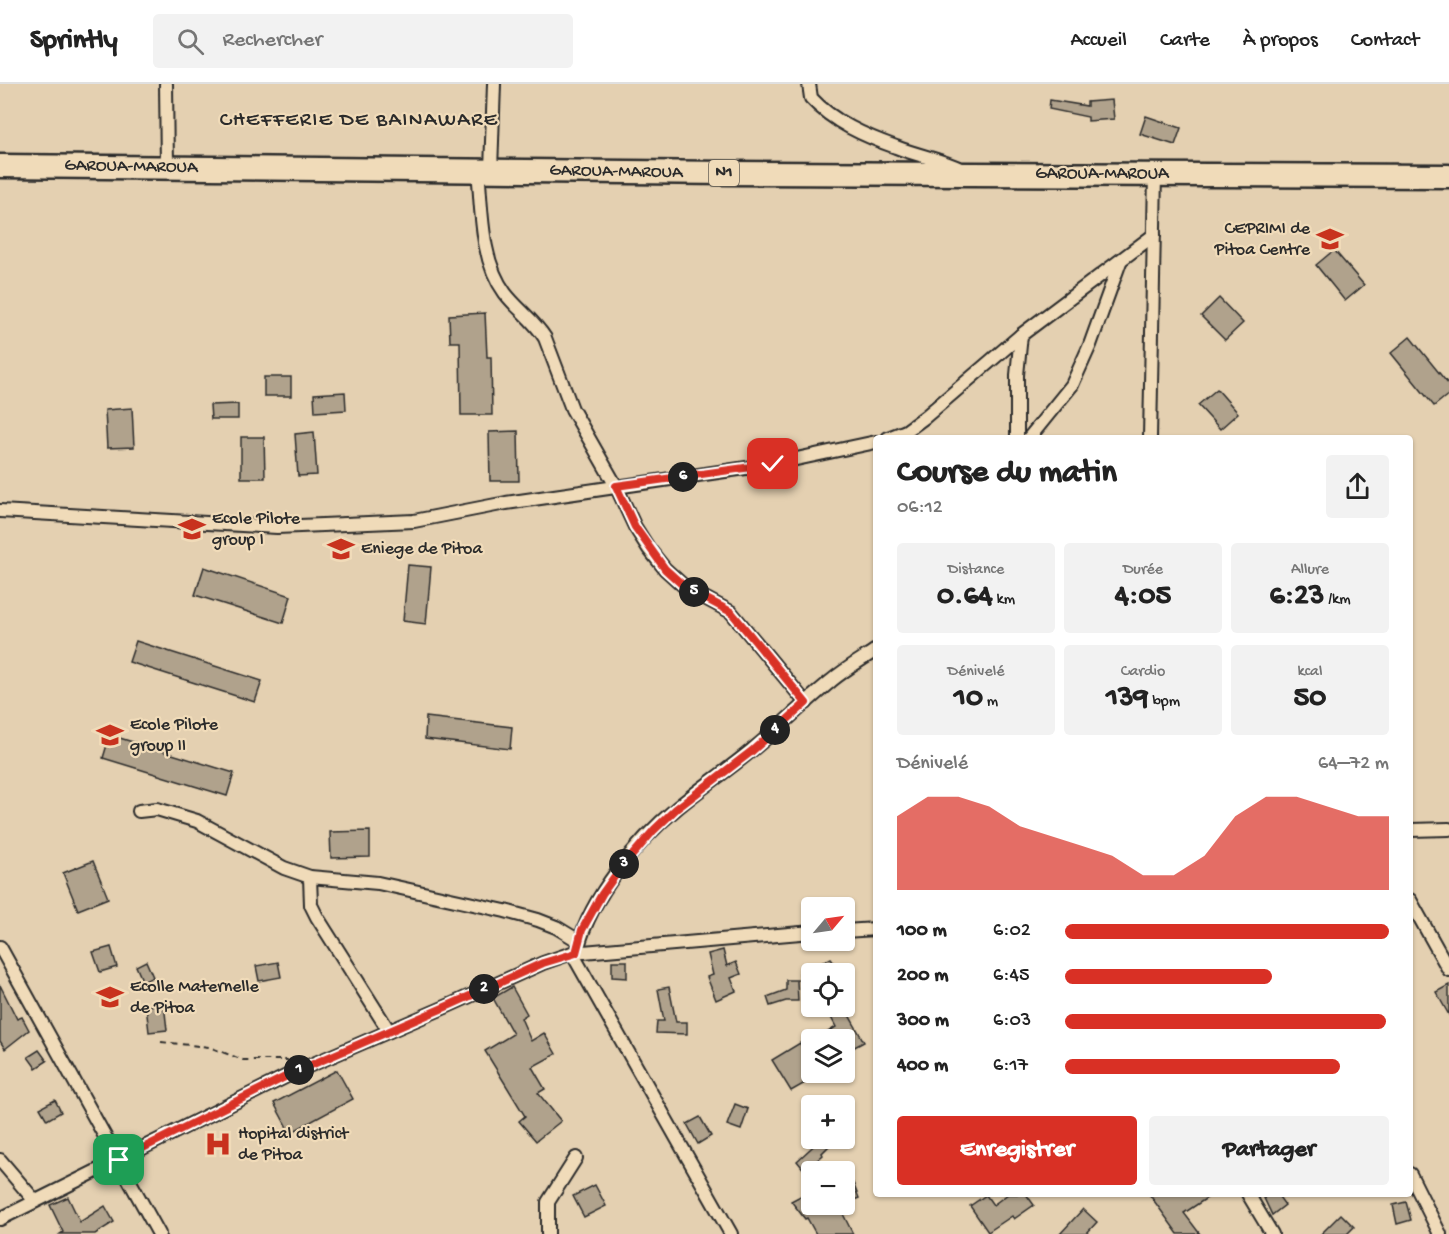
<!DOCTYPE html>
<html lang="fr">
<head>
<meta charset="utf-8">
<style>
  :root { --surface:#fff; --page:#f2f2f2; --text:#222; --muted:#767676; --line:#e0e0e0; --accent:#d93025 }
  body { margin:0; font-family:"Gochi Hand",sans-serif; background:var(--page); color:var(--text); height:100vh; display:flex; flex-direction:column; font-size:22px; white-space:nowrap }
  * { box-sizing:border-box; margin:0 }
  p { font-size:20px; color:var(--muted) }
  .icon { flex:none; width:33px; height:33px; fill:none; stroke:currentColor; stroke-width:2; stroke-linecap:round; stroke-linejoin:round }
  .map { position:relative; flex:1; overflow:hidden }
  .details { position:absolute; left:873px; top:351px; width:540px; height:762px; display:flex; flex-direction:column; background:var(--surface); border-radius:6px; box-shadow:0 2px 4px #0004 }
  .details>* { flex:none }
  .needle { width:39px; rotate:61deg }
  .controls { position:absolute; left:801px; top:813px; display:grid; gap:12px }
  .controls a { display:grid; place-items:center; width:54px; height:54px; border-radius:6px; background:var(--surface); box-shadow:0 2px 4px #0004; font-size:30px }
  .pin { position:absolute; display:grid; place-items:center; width:51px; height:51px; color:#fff; margin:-26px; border-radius:12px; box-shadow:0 3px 9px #0006 }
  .km { position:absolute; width:30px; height:30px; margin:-15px; border-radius:50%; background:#222; color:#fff; font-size:16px; line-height:30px; text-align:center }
  .round { display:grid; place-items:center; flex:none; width:63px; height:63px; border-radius:6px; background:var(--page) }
  .summary { display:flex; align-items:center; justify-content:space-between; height:102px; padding:0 24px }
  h1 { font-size:33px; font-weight:700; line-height:45px }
  .stats { display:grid; grid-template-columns:repeat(3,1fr); gap:9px; height:102px; padding:6px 24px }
  .stats div { display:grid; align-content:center; border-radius:6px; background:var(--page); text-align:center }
  .stats b { font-size:30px; font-weight:700 }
  .stats small { font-size:16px; font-weight:400 }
  .stats p { font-size:16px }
  .chart { height:168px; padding:12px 24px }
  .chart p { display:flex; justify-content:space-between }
  .chart svg { width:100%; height:108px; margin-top:6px; fill:var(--accent); opacity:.7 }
  .action { display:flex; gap:12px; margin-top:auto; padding:12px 24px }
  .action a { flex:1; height:69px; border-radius:6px; background:var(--accent); color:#fff; font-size:24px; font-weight:700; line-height:69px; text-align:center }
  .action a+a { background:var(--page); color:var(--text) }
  ul { padding:0 24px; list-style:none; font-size:20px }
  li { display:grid; grid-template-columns:96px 72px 1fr; align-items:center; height:45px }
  li i { height:15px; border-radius:8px; background:var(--accent) }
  header { display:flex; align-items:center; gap:36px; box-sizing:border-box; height:84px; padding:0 30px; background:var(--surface); border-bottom:2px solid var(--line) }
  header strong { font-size:28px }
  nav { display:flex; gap:33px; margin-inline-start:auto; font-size:21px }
  .search { width:420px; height:54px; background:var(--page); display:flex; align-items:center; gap:15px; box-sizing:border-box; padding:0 21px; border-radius:6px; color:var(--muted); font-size:22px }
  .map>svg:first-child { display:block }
  .building { fill:#b0a28c; stroke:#2b2b2b; stroke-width:1.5 }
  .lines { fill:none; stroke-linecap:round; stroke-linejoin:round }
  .street-casing { stroke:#2b2b2b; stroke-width:16 }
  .highway-casing { stroke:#2b2b2b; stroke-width:27 }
  .path { stroke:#2b2b2b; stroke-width:2; stroke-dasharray:6 4.5; stroke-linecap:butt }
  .street { stroke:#f0dbb9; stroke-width:12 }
  .highway { stroke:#f0dbb9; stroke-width:22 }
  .route-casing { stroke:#fff; stroke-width:12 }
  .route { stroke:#d93025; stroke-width:8 }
  .labels { text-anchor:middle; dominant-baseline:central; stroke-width:4.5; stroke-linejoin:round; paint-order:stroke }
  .shield { fill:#f0dbb9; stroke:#666056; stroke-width:1.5 }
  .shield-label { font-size:16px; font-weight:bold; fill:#2b2b2b }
  .street-label { font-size:18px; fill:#2b2b2b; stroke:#f0dbb9 }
  .poi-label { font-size:18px; fill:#2b2b2b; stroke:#f0dbb9; text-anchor:start }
  .quarter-label { font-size:21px; letter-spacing:1.5px; fill:#2b2b2b; stroke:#f0dbb9 }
</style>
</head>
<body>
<header>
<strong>Sprintly</strong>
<div class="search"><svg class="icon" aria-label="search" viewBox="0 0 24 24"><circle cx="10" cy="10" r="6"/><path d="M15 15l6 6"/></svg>Rechercher</div>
<nav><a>Accueil</a><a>Carte</a><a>À propos</a><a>Contact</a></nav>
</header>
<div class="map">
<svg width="1449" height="1150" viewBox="0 0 1449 1150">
  <rect width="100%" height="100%" fill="#e4d0b1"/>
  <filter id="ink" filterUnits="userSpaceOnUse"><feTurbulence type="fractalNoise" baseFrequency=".0167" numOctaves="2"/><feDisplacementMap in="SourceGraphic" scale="12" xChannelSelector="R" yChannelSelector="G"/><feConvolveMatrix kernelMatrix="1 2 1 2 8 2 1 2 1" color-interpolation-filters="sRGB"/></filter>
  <g filter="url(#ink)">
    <!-- building -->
    <g class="building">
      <polygon points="1050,16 1087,22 1087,18 1112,16 1114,35 1088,37 1088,33 1049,25"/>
      <polygon points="1146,32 1181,44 1175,61 1140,50"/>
      <polygon points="1334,166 1364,201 1345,217 1316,181"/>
      <polygon points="1219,214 1243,239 1225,256 1201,232"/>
      <polygon points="485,229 487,273 491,273 492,331 461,331 460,258 450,258 449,231"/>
      <polygon points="1410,253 1449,301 1449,310 1434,322 1391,269"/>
      <rect x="264" y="293" width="27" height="19"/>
      <polygon points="1217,305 1238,329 1220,345 1198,321"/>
      <polygon points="345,308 346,326 315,328 314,310"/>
      <polygon points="238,320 238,335 211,335 210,321"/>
      <polygon points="132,324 134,363 107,364 105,326"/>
      <polygon points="518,347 519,397 490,397 489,348"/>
      <polygon points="314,348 317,391 298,392 295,350"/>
      <polygon points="241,353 264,353 265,394 241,394"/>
      <polygon points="408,481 431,483 426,540 403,537"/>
      <polygon points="204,483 291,512 283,539 195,511"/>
      <polygon points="136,557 262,597 255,618 129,578"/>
      <polygon points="426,633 512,643 510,665 425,655"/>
      <polygon points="110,651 234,689 227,712 103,674"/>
      <polygon points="370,747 370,773 331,774 330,748"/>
      <polygon points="93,777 108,814 78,826 63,789"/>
      <polygon points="111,863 117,883 100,888 93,868"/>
      <polygon points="723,866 727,882 736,878 741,890 731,894 736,907 716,916 707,893 713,891 708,870"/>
      <polygon points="831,874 838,890 799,890"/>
      <polygon points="146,877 153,893 143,898 136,882"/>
      <polygon points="612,877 627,877 627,894 612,893"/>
      <polygon points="278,878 281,893 259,897 256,882"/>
      <polygon points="786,896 797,896 798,917 786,917 770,922 767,913 786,906"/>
      <polygon points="0,901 17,935 22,933 29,946 5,965 0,957"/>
      <polygon points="1449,901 1449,931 1436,908"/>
      <polygon points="512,903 527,930 521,934 531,957 544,949 556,970 532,983 545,1005 538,1009 561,1037 536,1057 519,1037 525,1032 485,967 513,950 493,914"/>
      <polygon points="669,903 676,938 687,938 687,950 656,949 657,937 664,937 658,905"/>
      <polygon points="164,920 167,946 149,948 146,922"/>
      <polygon points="825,922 844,922 864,958 849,966 844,956 815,956 836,943"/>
      <polygon points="800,959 812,978 812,995 791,1007 772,976"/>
      <polygon points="39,966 47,977 36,984 28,973"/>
      <polygon points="337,986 353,1015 290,1049 274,1019"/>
      <polygon points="55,1016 61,1028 47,1036 40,1024"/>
      <polygon points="735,1020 748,1025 741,1046 727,1041"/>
      <polygon points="700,1033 711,1052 698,1060 687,1040"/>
      <polygon points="822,1054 837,1054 822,1069 823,1071 805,1087 797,1077"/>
      <polygon points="853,1099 859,1114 844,1120 844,1102"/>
      <polygon points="595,1101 606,1122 584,1133 573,1112"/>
      <polygon points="812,1106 812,1120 838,1120 853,1150 816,1150 807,1134 805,1135 791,1117"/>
      <polygon points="1008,1110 1026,1110 1034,1121 1014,1135 1012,1132 988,1148 970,1122 986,1111 993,1121"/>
      <polygon points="1149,1110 1213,1110 1184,1129 1200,1150 1178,1150"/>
      <polygon points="1262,1110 1277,1110 1285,1121 1272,1131"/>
      <polygon points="68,1113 80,1138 105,1122 114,1138 95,1150 60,1150 63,1148 50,1121"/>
      <polygon points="1406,1118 1411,1136 1397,1140 1393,1121"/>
      <polygon points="1083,1125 1097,1138 1086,1150 1060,1150"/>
      <polygon points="1341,1130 1354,1143 1347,1150 1321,1150"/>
    </g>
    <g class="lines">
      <defs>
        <g id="street">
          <polyline points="166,0 167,83"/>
          <path d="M 809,0 L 811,14 C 833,38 865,52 896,63 C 918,72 941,75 963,86"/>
          <path d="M 478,86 C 482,126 480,175 505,209 C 517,225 534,236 545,254 L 572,325 L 616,402 L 635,443 L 649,465 L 665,485 L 686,504 L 731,528 L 806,619"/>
          <polyline points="491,86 494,0"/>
          <polyline points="888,354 906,347 925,333 1021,251 1154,151"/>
          <polyline points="1017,354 1017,291 1021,251"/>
          <polyline points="1029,354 1072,301 1090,261 1120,178"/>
          <polyline points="1150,354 1155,90"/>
          <polyline points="0,427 277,443 414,437 506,419 773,380 876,358"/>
          <polyline points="139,727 157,725 197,737 284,784 310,793 378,799 505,827 538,836 556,843 579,857"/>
          <polyline points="1410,746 1449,745"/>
          <polyline points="310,793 311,821 317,833 389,947"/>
          <polyline points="1410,816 1449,886"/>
          <polyline points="844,847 876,845"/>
          <polyline points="0,863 159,1150"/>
          <path d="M 578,863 C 591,813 637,757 677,724 C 701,704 728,686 752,666 C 779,644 804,619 831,597 C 845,585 861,576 876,566"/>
          <polyline points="572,869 731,1150"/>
          <polyline points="0,1076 35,1117"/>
          <polyline points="1410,1090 1440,1150"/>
          <polyline points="1248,1110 1272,1150"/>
          <polyline points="0,1135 297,987 450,921 543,879 572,869 812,848"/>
          <polyline points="548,1150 548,1118 576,1074"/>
        </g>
        <polyline id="highway" points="0,82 729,89 1449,92"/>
      </defs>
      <!-- street casing -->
      <use href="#street" class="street-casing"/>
      <!-- highway casing -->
      <use href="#highway" class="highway-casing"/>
      <!-- path -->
      <polyline class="path" points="161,958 209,963 243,976 288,976"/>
      <!-- street -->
      <use href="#street" class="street"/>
      <!-- highway -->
      <use href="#highway" class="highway"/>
    </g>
  </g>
  <g class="lines" filter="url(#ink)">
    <defs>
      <polyline id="route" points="119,1076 297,987 450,921 543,879 576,869 582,846 602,810 617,789 654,746 676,725 752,667 806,619 731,528 686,504 665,485 635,443 616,402 773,380"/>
    </defs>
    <!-- route casing -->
    <use href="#route" class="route-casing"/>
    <!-- route -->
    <use href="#route" class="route"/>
  </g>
  <!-- icons -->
  <defs>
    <symbol id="school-bare" viewBox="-9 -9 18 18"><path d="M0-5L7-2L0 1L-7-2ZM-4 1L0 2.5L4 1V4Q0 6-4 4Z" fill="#c8321e" stroke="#f0dbb9" stroke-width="2.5" paint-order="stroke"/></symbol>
    <symbol id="hospital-bare" viewBox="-9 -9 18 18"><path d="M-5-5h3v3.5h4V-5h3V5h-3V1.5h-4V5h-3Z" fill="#c8321e" stroke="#f0dbb9" stroke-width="2.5" paint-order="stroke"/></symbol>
  </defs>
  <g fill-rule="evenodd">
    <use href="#school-bare" x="1311" y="136" width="38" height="38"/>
    <use href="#school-bare" x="173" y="426" width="38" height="38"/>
    <use href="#school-bare" x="322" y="446" width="38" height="38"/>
    <use href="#school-bare" x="91" y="632" width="38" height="38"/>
    <use href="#school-bare" x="91" y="894" width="38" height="38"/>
    <use href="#hospital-bare" x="199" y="1041" width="38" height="38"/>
  </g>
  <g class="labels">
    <!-- shield labels -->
    <rect class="shield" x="709" y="76" width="30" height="26" rx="4.5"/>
    <g class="shield-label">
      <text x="724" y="89">N1</text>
    </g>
    <!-- street labels -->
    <g class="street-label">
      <text transform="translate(131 83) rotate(1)">GAROUA-MAROUA</text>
      <text transform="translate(616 88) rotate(1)">GAROUA-MAROUA</text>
      <text x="1102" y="90">GAROUA-MAROUA</text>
    </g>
    <!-- poi labels -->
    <g class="poi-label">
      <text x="1310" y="145" text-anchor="end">CEPRIMI de<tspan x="1310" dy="21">Pitoa Centre</tspan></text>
      <text x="212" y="435">Ecole Pilote<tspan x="212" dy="21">group I</tspan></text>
      <text x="361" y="465">Eniege de Pitoa</text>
      <text x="130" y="641">Ecole Pilote<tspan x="130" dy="21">group II</tspan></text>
      <text x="130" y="903">Ecolle Maternelle<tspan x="130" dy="21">de Pitoa</tspan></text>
      <text x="238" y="1050">Hopital district<tspan x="238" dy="21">de Pitoa</tspan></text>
    </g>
    <!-- quarter labels -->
    <g class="quarter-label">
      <text x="359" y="37">CHEFFERIE DE BAINAWARE</text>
    </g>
  </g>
</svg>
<div class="controls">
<a><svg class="needle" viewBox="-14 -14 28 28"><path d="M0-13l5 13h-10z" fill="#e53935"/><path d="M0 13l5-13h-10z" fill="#767676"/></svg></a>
<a><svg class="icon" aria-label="locate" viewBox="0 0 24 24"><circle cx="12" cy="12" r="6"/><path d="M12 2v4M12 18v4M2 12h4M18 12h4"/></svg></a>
<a><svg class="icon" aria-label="layers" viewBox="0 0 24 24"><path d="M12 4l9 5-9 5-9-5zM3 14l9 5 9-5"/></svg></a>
<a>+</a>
<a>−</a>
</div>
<div class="pin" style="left:119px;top:1076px;background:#1e9e55"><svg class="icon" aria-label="arrive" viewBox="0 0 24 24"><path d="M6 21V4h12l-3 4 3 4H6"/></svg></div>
<div class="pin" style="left:773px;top:380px;background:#d93025"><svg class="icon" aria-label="check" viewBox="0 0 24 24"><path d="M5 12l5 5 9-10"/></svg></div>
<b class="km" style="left:299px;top:986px">1</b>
<b class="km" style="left:484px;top:905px">2</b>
<b class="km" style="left:624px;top:780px">3</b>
<b class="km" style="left:775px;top:646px">4</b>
<b class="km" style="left:694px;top:508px">5</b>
<b class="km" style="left:683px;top:393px">6</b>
<section class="details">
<div class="summary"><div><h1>Course du matin</h1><p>06:12</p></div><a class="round"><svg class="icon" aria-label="share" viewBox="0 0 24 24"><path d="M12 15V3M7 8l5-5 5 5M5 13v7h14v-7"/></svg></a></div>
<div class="stats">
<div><p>Distance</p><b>0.64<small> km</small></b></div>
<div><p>Durée</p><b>4:05</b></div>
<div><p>Allure</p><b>6:23<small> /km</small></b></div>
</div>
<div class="stats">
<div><p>Dénivelé</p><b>10<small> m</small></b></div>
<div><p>Cardio</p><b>139<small> bpm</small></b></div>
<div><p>kcal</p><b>50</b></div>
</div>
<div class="chart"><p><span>Dénivelé</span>64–72 m</p>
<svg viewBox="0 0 160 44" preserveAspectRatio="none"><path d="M0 44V14L10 6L20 6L30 10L40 18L50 22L60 26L70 30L80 38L90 38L100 30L110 14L120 6L130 6L140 10L150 14L160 14V44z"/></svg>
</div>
<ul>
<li><b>100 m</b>6:02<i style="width:100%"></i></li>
<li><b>200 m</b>6:45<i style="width:64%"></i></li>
<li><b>300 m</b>6:03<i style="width:99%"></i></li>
<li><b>400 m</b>6:17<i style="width:85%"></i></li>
</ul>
<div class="action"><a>Enregistrer</a><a>Partager</a></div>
</section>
</div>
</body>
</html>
